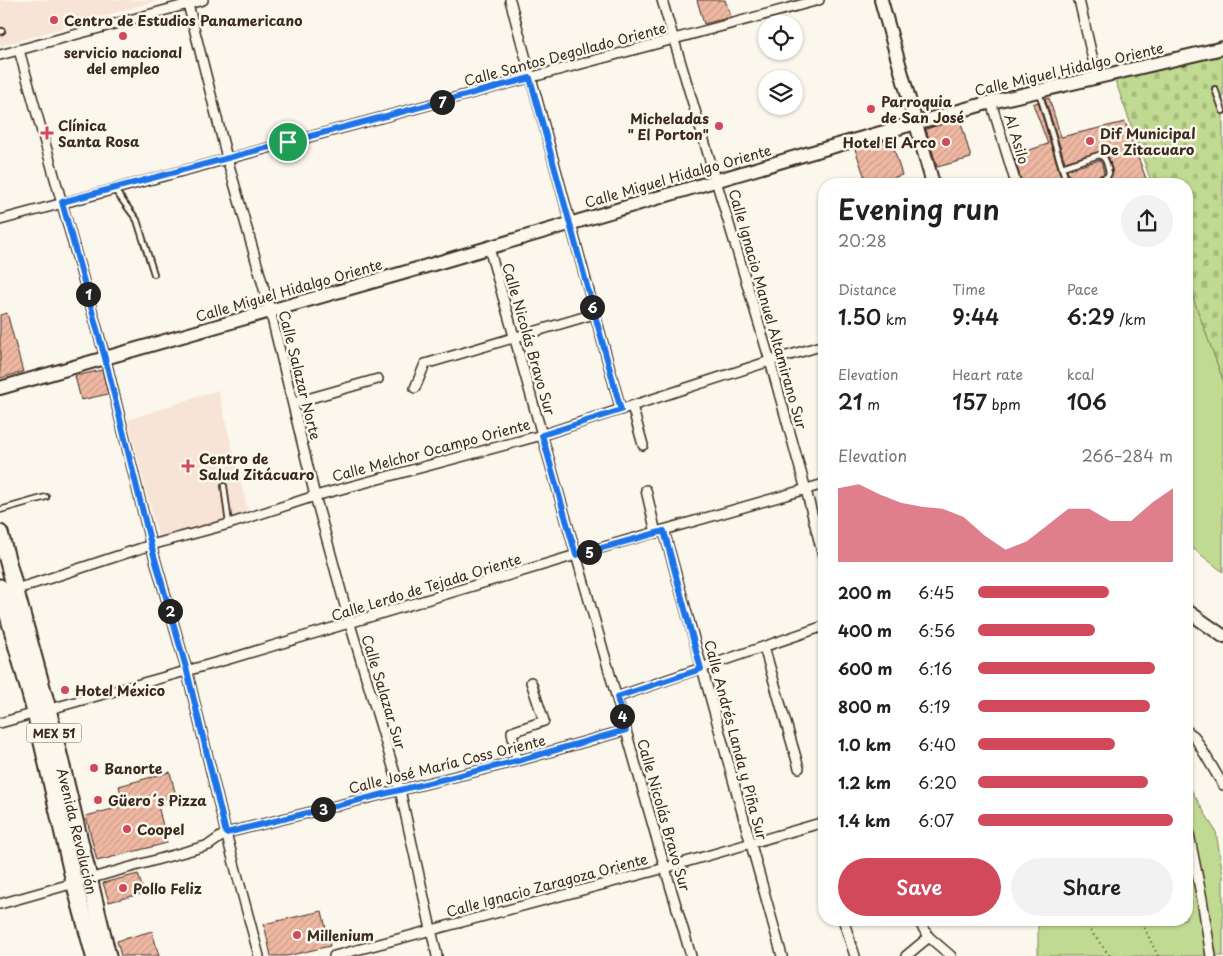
<!DOCTYPE html>
<html lang="en">
<head>
<meta charset="utf-8">
<style>
  :root { --surface:#fff; --page:#f2f2f2; --text:#202124; --muted:#757577; --accent:#d1495b }
  body { margin:0; font-family:"Playpen Sans",sans-serif; background:var(--page); color:var(--text); height:100vh; display:flex; flex-direction:column; font-size:19px; white-space:nowrap }
  * { box-sizing:border-box; margin:0 }
  p { font-size:16px; color:var(--muted) }
  .icon { flex:none; width:28px; height:28px; fill:none; stroke:currentColor; stroke-width:2; stroke-linecap:round; stroke-linejoin:round }
  .map { position:relative; flex:1; overflow:hidden }
  .panel { position:absolute; left:818px; top:178px; width:375px; height:748px; display:flex; flex-direction:column; background:var(--surface); border-radius:20px; box-shadow:0 1px 4px #0004 }
  .panel>* { flex:none }
  .tools { position:absolute; left:758px; top:15px; display:grid; gap:10px }
  .tools a { display:grid; place-items:center; width:45px; height:45px; border-radius:50%; background:var(--surface); box-shadow:0 1px 4px #0004; font-size:25px }
  .pin { position:absolute; display:grid; place-items:center; width:42px; height:42px; color:#fff; margin:-21px; border:2px solid #fff; border-radius:50%; box-shadow:0 1px 5px #0007 }
  .km { position:absolute; width:25px; height:25px; margin:-12px; border-radius:50%; background:#222; color:#fff; font-size:14px; line-height:25px; text-align:center }
  .round { display:grid; place-items:center; flex:none; width:52px; height:52px; border-radius:26px; background:var(--page) }
  .summary { display:flex; align-items:center; justify-content:space-between; height:85px; padding:0 20px }
  h1 { font-size:28px; font-weight:600; line-height:38px }
  .figures { display:grid; grid-template-columns:repeat(3,1fr); gap:8px; height:85px; padding:5px 20px }
  .figures div { display:grid; align-content:center }
  .figures b { font-size:21px; font-weight:600 }
  .figures small { font-size:14px; font-weight:400 }
  .figures p { font-size:14px }
  .chart { height:140px; padding:10px 20px }
  .chart p { display:flex; justify-content:space-between }
  .chart svg { width:100%; height:90px; margin-top:5px; fill:var(--accent); opacity:.7 }
  .cta { display:flex; gap:10px; margin-top:auto; padding:10px 20px }
  .cta a { flex:1; height:58px; border-radius:30px; background:var(--accent); color:#fff; font-size:20px; font-weight:600; line-height:58px; text-align:center }
  .cta a+a { background:var(--page); color:var(--text) }
  ul { padding:0 20px; list-style:none; font-size:16px }
  li { display:grid; grid-template-columns:80px 60px 1fr; align-items:center; height:38px }
  li i { height:12px; border-radius:6px; background:var(--accent) }
  .map>svg:first-child { display:block }
  .built { fill:#f7e4d6 }
  .cemetery { fill:url(#cemetery-stones); stroke:#7e8258 }
  .park { fill:#c0da91; stroke:#7e8258 }
  .building { fill:url(#building-hatch); stroke:#3b2a1e }
  .lines { fill:none; stroke-linecap:round; stroke-linejoin:round }
  .lane-casing { stroke:#3b2a1e; stroke-width:8 }
  .street-casing { stroke:#3b2a1e; stroke-width:12 }
  .secondary-casing { stroke:#3b2a1e; stroke-width:16 }
  .primary-casing { stroke:#3b2a1e; stroke-width:19 }
  .path { stroke:#3b2a1e; stroke-width:2; stroke-dasharray:1 4; stroke-linecap:butt }
  .lane { stroke:#fbf7ec; stroke-width:4.5 }
  .street { stroke:#fbf7ec; stroke-width:9 }
  .secondary { stroke:#fbf7ec; stroke-width:12 }
  .primary { stroke:#fbf7ec; stroke-width:15 }
  .route-casing { stroke:#fff; stroke-width:10 }
  .route { stroke:#1a73e8; stroke-width:6 }
  .poi-dot { fill:#d1495b; stroke:#fbf7ec; stroke-width:2 }
  .labels { text-anchor:middle; dominant-baseline:central; stroke-width:5; stroke-linejoin:round; paint-order:stroke }
  .shield { fill:#fbf7ec; stroke:#75685c; stroke-width:1 }
  .shield-label { font-size:12px; font-weight:bold; fill:#3b2a1e }
  .poi-label { font-size:14px; font-weight:bold; fill:#3b2a1e; stroke:#fbf7ec; text-anchor:start }
  .street-label { font-size:14px; fill:#3b2a1e; stroke:#fbf7ec }
</style>
</head>
<body>
<div class="map">
<svg width="1223" height="956" viewBox="0 0 1223 956">
  <defs>
    <pattern id="cemetery-stones" width="16" height="16" patternUnits="userSpaceOnUse" patternTransform="scale(1.25)"><rect width="16" height="16" fill="#c0da91"/><path d="M2 7V4a2 2 0 0 1 4 0v3zM10 15v-3a2 2 0 0 1 4 0v3z" fill="#a6bb7d"/></pattern>
    <pattern id="building-hatch" width="6" height="6" patternUnits="userSpaceOnUse" patternTransform="scale(1.25)"><rect width="6" height="6" fill="#efb8a3"/><path d="M-1 1l2-2M0 6l6-6M5 7l2-2" fill="none" stroke="#ce9e8c"/></pattern>
  </defs>
  <rect width="100%" height="100%" fill="#fbf7ec"/>
  <filter id="ink" filterUnits="userSpaceOnUse"><feTurbulence type="fractalNoise" baseFrequency=".02" numOctaves="2"/><feDisplacementMap in="SourceGraphic" scale="10" xChannelSelector="R" yChannelSelector="G"/><feConvolveMatrix kernelMatrix="1 2 1 2 8 2 1 2 1" color-interpolation-filters="sRGB"/></filter>
  <g filter="url(#ink)">
    <!-- built -->
    <g class="built">
      <polygon points="0,0 159,0 0,46"/>
      <polygon points="218,390 248,512 159,540 128,420"/>
    </g>
    <!-- cemetery -->
    <polygon class="cemetery" points="1223,54 1223,380 1186,279 1186,184 1152,184 1115,80"/>
    <!-- park -->
    <g class="park">
      <polygon points="1193,298 1223,380 1223,572 1186,543 1186,300"/>
      <polygon points="1186,781 1216,832 1223,875 1223,956 1038,956 1038,919 1186,919"/>
    </g>
    <!-- building -->
    <g class="building">
      <polygon points="697,0 725,0 731,17 704,24"/>
      <polygon points="1049,98 1061,137 1125,122 1148,184 1100,184 1109,180 1113,173 1109,158 1101,151 1065,162 1045,99"/>
      <polygon points="1038,102 1063,184 1022,184 1014,155 1048,144 1033,104"/>
      <polygon points="960,119 971,158 937,167 926,129"/>
      <polygon points="891,139 902,175 882,181 883,184 867,184 855,149"/>
      <polygon points="1100,160 1102,164 1104,174 1085,180 1082,184 1071,184 1067,170"/>
      <polygon points="7,313 23,372 0,378 0,315"/>
      <polygon points="102,370 108,394 81,400 75,376"/>
      <polygon points="170,772 176,796 157,801 167,843 97,861 86,816 124,806 119,786"/>
      <polygon points="138,874 144,893 109,902 103,883"/>
      <polygon points="322,911 330,946 287,956 271,956 264,924"/>
      <polygon points="152,931 159,956 121,956 117,941"/>
    </g>
    <g class="lines">
      <defs>
        <g id="lane">
          <polyline points="0,32 2,31"/>
          <polyline points="1215,89 1223,111"/>
          <polyline points="1039,92 1067,184"/>
          <path d="M 1062,167 L 1099,155 C 1107,157 1107,166 1109,173 L 1107,177 L 1086,184"/>
          <polyline points="114,189 137,220 154,274"/>
          <polyline points="224,486 229,524"/>
          <polyline points="0,510 46,497"/>
        </g>
        <g id="street">
          <polyline points="187,0 227,158 270,310 315,496 350,624 400,790 437,956"/>
          <polyline points="510,0 621,410"/>
          <polyline points="662,0 770,361 806,490 824,560"/>
          <polyline points="1079,0 1097,77"/>
          <polyline points="19,50 105,357 151,545 187,671 226,833 259,956"/>
          <polyline points="0,55 203,0"/>
          <polyline points="991,102 1016,184"/>
          <polyline points="0,220 819,0"/>
          <polyline points="489,248 665,868 691,956"/>
          <polyline points="415,388 425,364 594,314"/>
          <polyline points="293,403 378,379"/>
          <polyline points="632,406 643,445"/>
          <polyline points="646,490 656,533"/>
          <polyline points="664,531 782,956"/>
          <polyline points="11,591 151,545 229,524 315,496 542,435 770,361 824,345"/>
          <polyline points="764,647 799,768"/>
          <polyline points="617,697 824,626"/>
          <polyline points="0,723 229,659 576,555 824,484"/>
          <polyline points="1186,730 1194,736 1223,785"/>
          <polyline points="517,761 512,732 544,721 531,682"/>
          <polyline points="1186,819 1202,899 1211,956"/>
          <polyline points="0,904 209,845 226,833 517,761 626,730"/>
          <polyline points="843,919 855,956"/>
          <polyline points="917,919 929,937 951,956"/>
          <polyline points="334,956 665,868 824,822"/>
          <polyline points="906,956 929,937"/>
        </g>
        <g id="secondary">
          <polyline points="881,0 933,184"/>
          <polyline points="0,388 403,273 813,152 991,102 1223,48"/>
          <polyline points="1186,610 1223,636"/>
        </g>
        <g id="primary">
          <path id="s1" d="M 0,533 L 48,709 L 108,956"/>
          <polyline points="0,587 35,712 74,882 94,956"/>
        </g>
      </defs>
      <!-- lane casing -->
      <use href="#lane" class="lane-casing"/>
      <!-- street casing -->
      <use href="#street" class="street-casing"/>
      <!-- secondary casing -->
      <use href="#secondary" class="secondary-casing"/>
      <!-- primary casing -->
      <use href="#primary" class="primary-casing"/>
      <!-- path -->
      <g class="path">
        <polyline points="1081,919 1110,956"/>
        <polyline points="1140,919 1158,956"/>
      </g>
      <!-- lane -->
      <use href="#lane" class="lane"/>
      <!-- street -->
      <use href="#street" class="street"/>
      <!-- secondary -->
      <use href="#secondary" class="secondary"/>
      <!-- primary -->
      <use href="#primary" class="primary"/>
    </g>
  </g>
  <g class="lines" filter="url(#ink)">
    <defs>
      <polygon id="route" points="530,78 621,410 542,435 576,555 664,531 701,669 617,697 626,730 517,761 226,833 187,671 151,545 105,358 62,202"/>
    </defs>
    <!-- route casing -->
    <use href="#route" class="route-casing"/>
    <!-- route -->
    <use href="#route" class="route"/>
  </g>
  <!-- markers -->
  <g class="poi-dot">
    <circle cx="54" cy="20" r="5"/>
    <circle cx="123" cy="36" r="5"/>
    <circle cx="871" cy="109" r="5"/>
    <circle cx="719" cy="126" r="5"/>
    <path d="M44.5 125.5h5v5h5v5h-5v5h-5v-5h-5v-5h5z"/>
    <circle cx="1090" cy="141" r="5"/>
    <circle cx="946" cy="142" r="5"/>
    <path d="M185.5 458.5h5v5h5v5h-5v5h-5v-5h-5v-5h5z"/>
    <circle cx="65" cy="690" r="5"/>
    <circle cx="94" cy="768" r="5"/>
    <circle cx="98" cy="800" r="5"/>
    <circle cx="127" cy="829" r="5"/>
    <circle cx="123" cy="888" r="5"/>
    <circle cx="297" cy="935" r="5"/>
  </g>
  <g class="labels">
    <!-- shield labels -->
    <rect class="shield" x="26.5" y="723.5" width="55" height="19" rx="4"/>
    <g class="shield-label">
      <text x="54" y="733">MEX 51</text>
    </g>
    <!-- poi labels -->
    <g class="poi-label">
      <text x="64" y="20">Centro de Estudios Panamericano</text>
      <text x="123" y="52" text-anchor="middle">servicio nacional<tspan x="123" dy="16">del empleo</tspan></text>
      <text x="881" y="101">Parroquia<tspan x="881" dy="16">de San José</tspan></text>
      <text x="709" y="118" text-anchor="end">Micheladas<tspan x="709" dy="16">" El Porton"</tspan></text>
      <text x="58" y="125">Clínica<tspan x="58" dy="16">Santa Rosa</tspan></text>
      <text x="1100" y="133">Dif Municipal<tspan x="1100" dy="16">De Zitacuaro</tspan></text>
      <text x="936" y="142" text-anchor="end">Hotel El Arco</text>
      <text x="199" y="458">Centro de<tspan x="199" dy="16">Salud Zitácuaro</tspan></text>
      <text x="75" y="690">Hotel México</text>
      <text x="104" y="768">Banorte</text>
      <text x="108" y="800">Güero´s Pizza</text>
      <text x="137" y="829">Coopel</text>
      <text x="133" y="888">Pollo Feliz</text>
      <text x="307" y="935">Millenium</text>
    </g>
    <!-- street labels -->
    <g class="street-label">
      <text transform="translate(565 54) rotate(-15)">Calle Santos Degollado Oriente</text>
      <text transform="translate(1069 69) rotate(-13)">Calle Miguel Hidalgo Oriente</text>
      <text transform="translate(1017 139) rotate(73)">Al Asilo</text>
      <text transform="translate(678 176) rotate(-16)">Calle Miguel Hidalgo Oriente</text>
      <text transform="translate(289 290) rotate(-16)">Calle Miguel Hidalgo Oriente</text>
      <text transform="translate(768 309) rotate(74)">Calle Ignacio Manuel Altamirano Sur</text>
      <text transform="translate(529 339) rotate(74)">Calle Nicolás Bravo Sur</text>
      <text transform="translate(300 375) rotate(76)">Calle Salazar Norte</text>
      <text transform="translate(431 450) rotate(-15)">Calle Melchor Ocampo Oriente</text>
      <text transform="translate(426 587) rotate(-17)">Calle Lerdo de Tejada Oriente</text>
      <text transform="translate(384 692) rotate(73)">Calle Salazar Sur</text>
      <text transform="translate(736 740) rotate(75)">Calle Andrés Landa y Piña Sur</text>
      <text transform="translate(447 764) rotate(-14)">Calle José María Coss Oriente</text>
      <text transform="translate(664 815) rotate(74)">Calle Nicolás Bravo Sur</text>
      <text stroke="none"><textPath href="#s1" startOffset="308">Avenida Revolución</textPath></text>
      <text transform="translate(547 885) rotate(-15)">Calle Ignacio Zaragoza Oriente</text>
    </g>
  </g>
</svg>
<div class="tools">
<a><svg class="icon" aria-label="locate" viewBox="0 0 24 24"><circle cx="12" cy="12" r="6"/><path d="M12 2v4M12 18v4M2 12h4M18 12h4"/></svg></a>
<a><svg class="icon" aria-label="layers" viewBox="0 0 24 24"><path d="M12 4l9 5-9 5-9-5zM3 14l9 5 9-5"/></svg></a>
</div>
<div class="pin" style="left:288px;top:142px;background:#1e9e55"><svg class="icon" aria-label="arrive" viewBox="0 0 24 24"><path d="M6 21V4h12l-3 4 3 4H6"/></svg></div>
<b class="km" style="left:88px;top:294px">1</b>
<b class="km" style="left:170px;top:611px">2</b>
<b class="km" style="left:323px;top:809px">3</b>
<b class="km" style="left:622px;top:716px">4</b>
<b class="km" style="left:589px;top:552px">5</b>
<b class="km" style="left:592px;top:307px">6</b>
<b class="km" style="left:442px;top:102px">7</b>
<section class="panel">
<div class="summary"><div><h1>Evening run</h1><p>20:28</p></div><a class="round"><svg class="icon" aria-label="share" viewBox="0 0 24 24"><path d="M12 15V3M7 8l5-5 5 5M5 13v7h14v-7"/></svg></a></div>
<div class="figures">
<div><p>Distance</p><b>1.50<small> km</small></b></div>
<div><p>Time</p><b>9:44</b></div>
<div><p>Pace</p><b>6:29<small> /km</small></b></div>
</div>
<div class="figures">
<div><p>Elevation</p><b>21<small> m</small></b></div>
<div><p>Heart rate</p><b>157<small> bpm</small></b></div>
<div><p>kcal</p><b>106</b></div>
</div>
<div class="chart"><p><span>Elevation</span>266–284 m</p>
<svg viewBox="0 0 160 44" preserveAspectRatio="none"><path d="M0 44V8L10 6L20 11L30 15L40 17L50 18L60 22L70 31L80 38L90 34L100 26L110 18L120 18L130 24L140 24L150 15L160 8V44z"/></svg>
</div>
<ul>
<li><b>200 m</b>6:45<i style="width:67%"></i></li>
<li><b>400 m</b>6:56<i style="width:60%"></i></li>
<li><b>600 m</b>6:16<i style="width:91%"></i></li>
<li><b>800 m</b>6:19<i style="width:88%"></i></li>
<li><b>1.0 km</b>6:40<i style="width:70%"></i></li>
<li><b>1.2 km</b>6:20<i style="width:87%"></i></li>
<li><b>1.4 km</b>6:07<i style="width:100%"></i></li>
</ul>
<div class="cta"><a>Save</a><a>Share</a></div>
</section>
</div>
</body>
</html>
